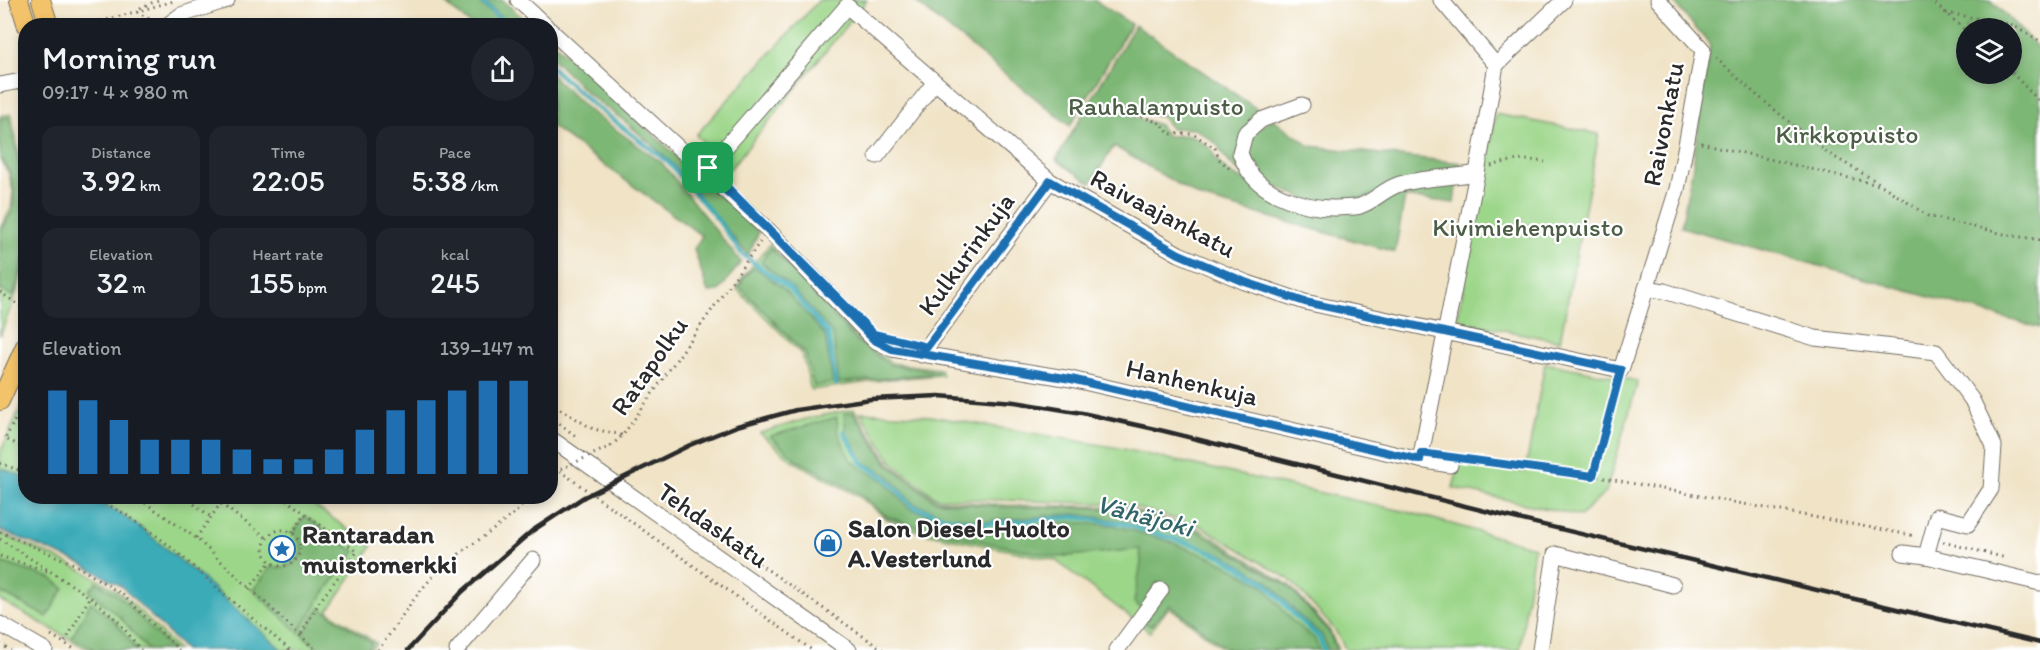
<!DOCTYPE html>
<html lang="en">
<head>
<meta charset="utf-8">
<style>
  :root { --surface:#171b24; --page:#20242c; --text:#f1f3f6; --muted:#9ea1a6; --accent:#1f6fb2 }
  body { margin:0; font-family:Itim,sans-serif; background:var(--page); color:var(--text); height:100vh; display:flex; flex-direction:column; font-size:22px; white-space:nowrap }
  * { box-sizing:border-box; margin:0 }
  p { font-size:20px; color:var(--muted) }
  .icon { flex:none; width:33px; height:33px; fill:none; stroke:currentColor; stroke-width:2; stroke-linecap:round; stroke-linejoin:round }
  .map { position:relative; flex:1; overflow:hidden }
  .details { position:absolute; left:18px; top:18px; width:540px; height:486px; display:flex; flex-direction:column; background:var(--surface); border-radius:24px; box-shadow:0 3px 9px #0003 }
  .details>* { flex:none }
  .buttons { position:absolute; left:1956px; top:18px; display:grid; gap:12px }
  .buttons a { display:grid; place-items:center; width:66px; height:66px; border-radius:50%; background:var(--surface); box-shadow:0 3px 9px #0003; font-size:30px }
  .pin { position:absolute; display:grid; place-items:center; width:51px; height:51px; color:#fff; margin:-26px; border-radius:12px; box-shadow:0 3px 9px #0006 }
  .round { display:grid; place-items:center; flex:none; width:63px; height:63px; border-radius:32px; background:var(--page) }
  .headline { display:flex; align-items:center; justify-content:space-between; height:102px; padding:0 24px }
  h1 { font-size:33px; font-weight:600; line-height:45px }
  .figures { display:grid; grid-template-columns:repeat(3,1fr); gap:9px; height:102px; padding:6px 24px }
  .figures div { display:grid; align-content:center; border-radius:15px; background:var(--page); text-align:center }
  .figures b { font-size:30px; font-weight:600 }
  .figures small { font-size:16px; font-weight:400 }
  .figures p { font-size:16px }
  .chart { height:168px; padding:12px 24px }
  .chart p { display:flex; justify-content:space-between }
  .chart svg { width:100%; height:108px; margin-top:6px; stroke:var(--accent); stroke-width:6 }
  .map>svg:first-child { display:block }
  .green { fill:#9cd689; stroke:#64805a; stroke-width:1.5 }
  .forest { fill:#7db775; stroke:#547150; stroke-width:1.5; fill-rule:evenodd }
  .water { fill:#3babb8; stroke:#336b72; stroke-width:1.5 }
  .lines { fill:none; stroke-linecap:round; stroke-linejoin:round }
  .stream { stroke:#3babb8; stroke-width:4.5 }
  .minor-casing { stroke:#706b61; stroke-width:17 }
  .major-casing { stroke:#706b61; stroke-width:20 }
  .path { stroke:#706b61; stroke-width:3; stroke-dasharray:1.5 4.5; stroke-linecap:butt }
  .minor { stroke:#fff; stroke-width:15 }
  .major { stroke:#f2c36a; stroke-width:18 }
  .rail { stroke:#2b2b2b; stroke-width:4.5 }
  .path-bridge { stroke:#706b61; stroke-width:3; stroke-dasharray:1.5 4.5; stroke-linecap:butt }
  .route-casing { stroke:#fff; stroke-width:12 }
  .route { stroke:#1f6fb2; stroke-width:8 }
  .labels { text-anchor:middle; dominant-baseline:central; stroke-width:4.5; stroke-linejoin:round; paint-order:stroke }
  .park-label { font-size:26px; fill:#4d5e47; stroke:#fff }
  .street-label { font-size:26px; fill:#2b2b2b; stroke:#fff }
  .poi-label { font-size:26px; font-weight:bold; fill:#2b2b2b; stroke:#fff; text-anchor:start }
  .water-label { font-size:27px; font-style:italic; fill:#32656a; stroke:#fff }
</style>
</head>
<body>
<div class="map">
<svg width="2040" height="650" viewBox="0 0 2040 650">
  <rect width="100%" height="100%" fill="#fff"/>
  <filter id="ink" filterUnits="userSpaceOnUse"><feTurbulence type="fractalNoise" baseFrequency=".0167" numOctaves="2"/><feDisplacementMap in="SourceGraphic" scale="12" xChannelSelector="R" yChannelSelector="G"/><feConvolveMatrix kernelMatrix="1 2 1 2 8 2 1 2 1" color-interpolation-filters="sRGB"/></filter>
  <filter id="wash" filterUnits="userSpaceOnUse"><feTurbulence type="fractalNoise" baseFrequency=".008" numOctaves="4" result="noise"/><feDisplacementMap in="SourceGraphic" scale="24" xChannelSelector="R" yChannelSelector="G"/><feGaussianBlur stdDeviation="1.35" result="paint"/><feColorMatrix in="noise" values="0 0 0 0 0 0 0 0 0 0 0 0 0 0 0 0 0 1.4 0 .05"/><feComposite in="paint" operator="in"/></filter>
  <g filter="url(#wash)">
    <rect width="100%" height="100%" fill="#f0e3c6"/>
    <!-- green -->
    <g class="green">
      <polygon points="819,0 867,0 730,169 696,135"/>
      <polygon points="11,114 25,183 26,255 19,286 0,336 0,228 11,209 13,191 8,172 0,160 0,116"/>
      <polygon points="1496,114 1599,134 1560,341 1457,321"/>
      <polygon points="770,244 861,342 892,363 940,369 942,375 891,379 811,390 802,354 737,289 743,277"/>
      <polygon points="1545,363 1638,381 1606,492 1580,516 1453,488 1460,462 1525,472"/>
      <polygon points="25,397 26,477 25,477 0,468 0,453"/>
      <polygon points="854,409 889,463 937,500 1007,505 1122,507 1199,529 1289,585 1330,631 1338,650 1225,650 1169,607 1150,632 1055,560 920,532 887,519 860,497 793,461 760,433 806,419"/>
      <polygon points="860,412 931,416 1119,448 1412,513 1534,547 1520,650 1346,650 1335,630 1290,580 1201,526 1123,504 937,498 892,462"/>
      <polygon points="79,497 302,497 372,546 328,611 376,643 370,650 282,650 204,580 141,528 111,508"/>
      <path d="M 0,533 C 41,552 84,567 121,594 C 141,610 159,632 178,650 L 89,650 L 0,600 Z"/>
    </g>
    <!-- forest -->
    <g class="forest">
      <polygon points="442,0 476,0 504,25 471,25"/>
      <polygon points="483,0 502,0 531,25 511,25"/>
      <polygon points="913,0 1094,0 1131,24 1070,126"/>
      <path d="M 1672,0 L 1991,0 L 2040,50 L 2040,328 L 1681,227 L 1693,165 L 1710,45 ZM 1966,28 L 2012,28 L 2012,74 L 1966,74 Z"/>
      <polygon points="1135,25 1264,114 1237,153 1256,180 1234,168 1223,155 1217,144 1195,129 1171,128 1162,117 1134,110 1133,116 1159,125 1167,136 1191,135 1211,149 1216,160 1232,175 1324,211 1391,190 1457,181 1454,203 1405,197 1395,252 1201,198 1114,146 1091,183 1056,160"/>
      <polygon points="556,45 759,232 748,255 670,161 627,123 589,95 551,57 551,53"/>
      <polygon points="550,74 586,108 662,163 741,262 719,291 708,292 694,249 702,236 551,126"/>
      <path d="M 9,117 C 23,182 36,233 13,297 L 0,289 L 0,231 L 13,211 L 14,190 L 10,172 L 0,157 L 0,119 Z"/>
      <polygon points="1273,119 1310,146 1461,163 1459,175 1325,206 1262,182 1243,153 1248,134"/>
      <polygon points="771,248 858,342 890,365 937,371 938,373 839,383 833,334 792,288 761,262"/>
      <polygon points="755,267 785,290 825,335 833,383 814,386 805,353 740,287 744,277"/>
      <polygon points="853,412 888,464 935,501 1005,507 1121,508 1197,531 1288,586 1329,632 1336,650 1328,650 1322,635 1299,616 1268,581 1224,555 1122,521 1075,514 986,521 944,515 913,503 888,475 863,462 846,432 844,414"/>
      <polygon points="837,417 838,432 849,457 859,467 883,480 909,508 944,520 989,529 1067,522 1113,525 1165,540 1218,560 1263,585 1292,621 1315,639 1319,650 1229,650 1170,605 1150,626 1144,622 1166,590 1157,583 1141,609 1134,602 1141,563 1140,549 1058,557 922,529 886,516 858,492 797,460 770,436"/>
      <path d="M 305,516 L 355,552 L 319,600 L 299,633 L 253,590 L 271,567 C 295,569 311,555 293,533 Z"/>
      <polygon points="0,562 51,578 64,588 47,617 0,592"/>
      <polygon points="97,582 120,597 172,650 148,650 120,617 89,591"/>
      <polygon points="91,602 115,621 137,650 95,650 72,637"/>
      <polygon points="320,608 372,643 367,650 320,650 302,635"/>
    </g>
    <!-- water -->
    <polygon class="water" points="0,468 25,477 26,496 79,497 111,508 141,528 204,580 282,650 185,650 121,586 80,563 0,530"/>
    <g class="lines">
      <!-- stream -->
      <g class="stream">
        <polyline points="480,0 508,26"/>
        <polyline points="550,66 591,103 668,162 717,219 742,254 790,289 828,334 836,384"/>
        <polyline points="844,432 862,463 887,479 912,506 944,517 986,524 1074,517 1121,523 1194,545 1223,557 1266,583 1296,617 1319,637 1324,650"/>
      </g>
    </g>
  </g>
  <g filter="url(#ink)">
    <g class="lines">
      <defs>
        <g id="minor">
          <polyline points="518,0 546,26"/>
          <polyline points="1441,0 1496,65"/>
          <polyline points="166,26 181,15 227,0"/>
          <polyline points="550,30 768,230 874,340 892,349 1071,379 1420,460 1450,465"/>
          <polyline points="0,85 26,80"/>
          <path d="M 1302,105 L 1261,120 L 1245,134 L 1240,153 C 1242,159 1245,165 1248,170 C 1264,196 1308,209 1337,208 C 1344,207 1353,208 1360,206 C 1375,201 1385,188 1400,184 C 1425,177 1451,178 1477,173"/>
          <polyline points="877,156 935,82"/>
          <polyline points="705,171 847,6 1050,181 1179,254 1245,282 1305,302 1621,370 1677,189 1687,140 1703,50 1658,0"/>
          <polyline points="1646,288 1664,291 1815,338 1936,352 1972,400 1994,446 1991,489 1968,524 1937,516 1926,556"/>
          <polyline points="921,355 1050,181"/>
          <polyline points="550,438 849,650"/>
          <polyline points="1420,460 1477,173 1496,65 1564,0"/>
          <polyline points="1903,553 1926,556 2040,583"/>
          <polyline points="0,624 45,650"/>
          <polyline points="457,650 533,560"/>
          <polyline points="1117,650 1161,590"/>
          <polyline points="1540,650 1555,554 1673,585"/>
        </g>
        <g id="major">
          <polyline points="19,0 27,26"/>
          <polyline points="41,0 49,26"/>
          <polyline points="0,401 26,344"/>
        </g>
      </defs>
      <!-- minor casing -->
      <use href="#minor" class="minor-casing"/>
      <!-- major casing -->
      <use href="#major" class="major-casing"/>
      <!-- path -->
      <g class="path">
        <polyline points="1931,0 1966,31"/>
        <polyline points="140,8 158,0"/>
        <polyline points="137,12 152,20"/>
        <polyline points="1946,13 2010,24 2040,41"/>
        <polyline points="84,26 174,1"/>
        <polyline points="1716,58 1753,92 1826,152 1879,183"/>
        <polyline points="2012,73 2040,102"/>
        <polyline points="1136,114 1162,124 1169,134 1193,134 1215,148 1219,159 1230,169"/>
        <polyline points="1701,143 1883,186 1928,216 2008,235 2040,240"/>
        <path d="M 1491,166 C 1511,160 1525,158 1545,162"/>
        <polyline points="0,292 26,310"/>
        <polyline points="26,399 5,439 26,448"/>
        <polyline points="550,403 593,429 623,435"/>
        <polyline points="550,416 578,438"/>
        <polyline points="611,446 623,435 760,242"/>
        <polyline points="1461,458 1593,476 1916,536"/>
        <polyline points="0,463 26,473"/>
        <polyline points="550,464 812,650"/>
        <polyline points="18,468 26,469"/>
        <polyline points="1593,475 1618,383"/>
        <polyline points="660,495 883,650"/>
        <path d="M 89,496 C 141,518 175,550 216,587 C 240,608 265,629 290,650"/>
        <polyline points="135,496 196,538 316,650"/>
        <polyline points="281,496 357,552 320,601 300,636"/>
        <polyline points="194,504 211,517"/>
        <polyline points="221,504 267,538"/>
        <circle cx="282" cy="548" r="18"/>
        <polyline points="0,532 74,564 123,595 179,650"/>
        <polyline points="292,533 305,514"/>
        <polyline points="196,538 226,496"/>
        <polyline points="0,539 90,597 117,620 141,650"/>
        <polyline points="1943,542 2006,558"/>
        <polyline points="0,556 47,571"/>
        <polyline points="249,589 270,562"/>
        <polyline points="51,635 76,650"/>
        <polyline points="65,642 90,597"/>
        <polyline points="0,644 11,650"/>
        <path d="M 378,650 C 398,624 416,591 441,569 C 469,543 506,526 531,496"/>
      </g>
      <!-- minor -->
      <use href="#minor" class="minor"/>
      <!-- major -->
      <use href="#major" class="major"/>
      <!-- rail -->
      <polyline class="rail" points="408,650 462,592 532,531 584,497 690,445 737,426 796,410 871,399 939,396 1015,402 1082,413 1164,431 1493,513 2040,643"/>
      <!-- path-bridge -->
      <polyline class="path-bridge" points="550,474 611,446"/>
    </g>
  </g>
  <g class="lines" filter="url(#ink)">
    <defs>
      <polygon id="route" points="708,168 874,334 927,347 1050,181 1179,254 1245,282 1305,302 1621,370 1593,476 1421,453 1420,460 1071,379 892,349 874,340 768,230 705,171"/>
    </defs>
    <!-- route casing -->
    <use href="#route" class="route-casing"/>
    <!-- route -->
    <use href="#route" class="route"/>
  </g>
  <!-- icons -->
  <defs>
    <symbol id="shop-ring" viewBox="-11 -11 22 22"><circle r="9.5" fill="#fff" stroke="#1f6fb2" stroke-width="1.5"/><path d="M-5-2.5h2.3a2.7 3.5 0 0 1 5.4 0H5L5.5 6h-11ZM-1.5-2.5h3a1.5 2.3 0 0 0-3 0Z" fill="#1f6fb2"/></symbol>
    <symbol id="sight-ring" viewBox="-11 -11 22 22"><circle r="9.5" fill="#fff" stroke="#1f6fb2" stroke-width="1.5"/><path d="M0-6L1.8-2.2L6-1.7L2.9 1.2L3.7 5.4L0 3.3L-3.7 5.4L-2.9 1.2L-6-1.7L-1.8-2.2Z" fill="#1f6fb2"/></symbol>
  </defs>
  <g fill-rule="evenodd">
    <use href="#shop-ring" x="813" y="528" width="30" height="30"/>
    <use href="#sight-ring" x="267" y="534" width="30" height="30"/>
  </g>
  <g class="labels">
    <!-- park labels -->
    <g class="park-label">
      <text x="1156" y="106">Rauhalanpuisto</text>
      <text x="1847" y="134">Kirkkopuisto</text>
      <text x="1528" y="227">Kivimiehenpuisto</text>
    </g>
    <!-- street labels -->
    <g class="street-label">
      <text transform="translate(1663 124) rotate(-79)">Raivonkatu</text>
      <text transform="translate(1163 213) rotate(28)">Raivaajankatu</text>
      <text transform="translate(966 254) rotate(-54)">Kulkurinkuja</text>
      <text transform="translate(649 366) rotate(-55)">Ratapolku</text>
      <text transform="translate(1192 382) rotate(13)">Hanhenkuja</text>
      <text transform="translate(713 525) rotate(35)">Tehdaskatu</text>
    </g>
    <!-- poi labels -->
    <g class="poi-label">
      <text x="848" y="528">Salon Diesel-Huolto<tspan x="848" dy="30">A.Vesterlund</tspan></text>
      <text x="302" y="534">Rantaradan<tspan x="302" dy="30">muistomerkki</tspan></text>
    </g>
    <!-- water labels -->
    <g class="water-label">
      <text transform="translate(1145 515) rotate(15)">Vähäjoki</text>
    </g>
  </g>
</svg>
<div class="buttons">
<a><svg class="icon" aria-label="layers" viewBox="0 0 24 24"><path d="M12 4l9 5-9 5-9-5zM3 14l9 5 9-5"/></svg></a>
</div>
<div class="pin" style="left:708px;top:168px;background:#1e9e55"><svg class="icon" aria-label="arrive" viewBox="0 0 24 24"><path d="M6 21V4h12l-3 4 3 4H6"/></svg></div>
<section class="details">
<div class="headline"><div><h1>Morning run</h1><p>09:17 · 4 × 980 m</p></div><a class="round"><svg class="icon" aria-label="share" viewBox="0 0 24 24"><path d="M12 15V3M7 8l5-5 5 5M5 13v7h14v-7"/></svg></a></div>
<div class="figures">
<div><p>Distance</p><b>3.92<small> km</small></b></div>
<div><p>Time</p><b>22:05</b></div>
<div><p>Pace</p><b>5:38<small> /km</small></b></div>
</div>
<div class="figures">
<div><p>Elevation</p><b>32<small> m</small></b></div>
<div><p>Heart rate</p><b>155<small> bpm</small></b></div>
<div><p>kcal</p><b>245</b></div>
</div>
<div class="chart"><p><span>Elevation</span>139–147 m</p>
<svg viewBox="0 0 160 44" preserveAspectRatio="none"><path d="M5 44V10M15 44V14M25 44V22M35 44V30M45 44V30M55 44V30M65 44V34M75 44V38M85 44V38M95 44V34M105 44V26M115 44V18M125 44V14M135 44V10M145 44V6M155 44V6"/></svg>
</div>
</section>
</div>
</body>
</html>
